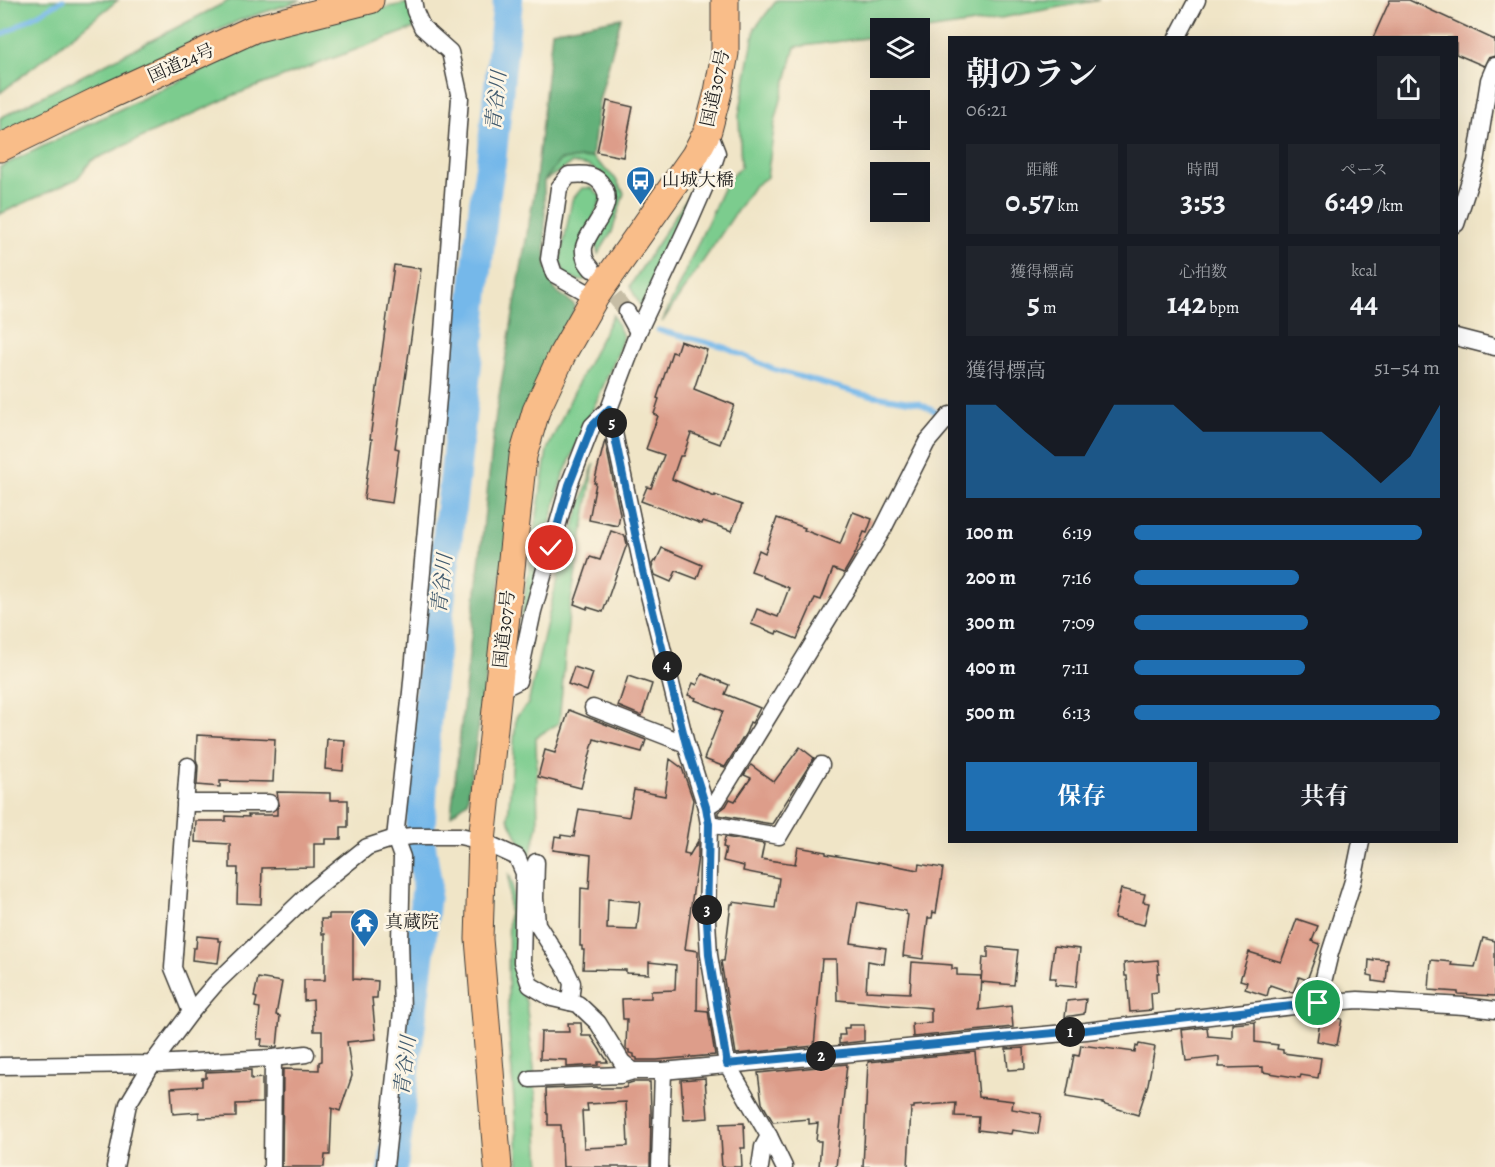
<!DOCTYPE html>
<html lang="ja">
<head>
<meta charset="utf-8">
<style>
  :root { --surface:#171b24; --page:#20242c; --text:#f1f3f6; --muted:#9ea1a6; --accent:#1f6fb2 }
  body { margin:0; font-family:Alegreya,"Noto Serif JP",serif; background:var(--page); color:var(--text); height:100vh; display:flex; flex-direction:column; font-size:22px; white-space:nowrap }
  * { box-sizing:border-box; margin:0 }
  p { font-size:20px; color:var(--muted) }
  .icon { flex:none; width:33px; height:33px; fill:none; stroke:currentColor; stroke-width:2; stroke-linecap:round; stroke-linejoin:round }
  .map { position:relative; flex:1; overflow:hidden }
  .details { position:absolute; left:948px; top:36px; width:510px; height:807px; display:flex; flex-direction:column; background:var(--surface); border-radius:0px; box-shadow:0 6px 24px #0002 }
  .details>* { flex:none }
  .controls { position:absolute; left:870px; top:18px; display:grid; gap:12px }
  .controls a { display:grid; place-items:center; width:60px; height:60px; border-radius:0px; background:var(--surface); box-shadow:0 6px 24px #0002; font-size:30px }
  .pin { position:absolute; display:grid; place-items:center; width:51px; height:51px; color:#fff; margin:-26px; border:3px solid #fff; border-radius:50%; box-shadow:0 2px 6px #0007 }
  .km { position:absolute; width:30px; height:30px; margin:-15px; border-radius:50%; background:#222; color:#fff; font-size:16px; line-height:30px; text-align:center }
  .round { display:grid; place-items:center; flex:none; width:63px; height:63px; border-radius:0px; background:var(--page) }
  .overview { display:flex; align-items:center; justify-content:space-between; height:102px; padding:0 18px }
  h1 { font-size:33px; font-weight:700; line-height:45px }
  .metrics { display:grid; grid-template-columns:repeat(3,1fr); gap:9px; height:102px; padding:6px 18px }
  .metrics div { display:grid; align-content:center; border-radius:0px; background:var(--page); text-align:center }
  .metrics b { font-size:30px; font-weight:700 }
  .metrics small { font-size:16px; font-weight:400 }
  .metrics p { font-size:16px }
  .chart { height:168px; padding:12px 18px }
  .chart p { display:flex; justify-content:space-between }
  .chart svg { width:100%; height:108px; margin-top:6px; fill:var(--accent); opacity:.7 }
  .button { display:flex; gap:12px; margin-top:auto; padding:12px 18px }
  .button a { flex:1; height:69px; border-radius:0px; background:var(--accent); color:#fff; font-size:24px; font-weight:700; line-height:69px; text-align:center }
  .button a+a { background:var(--page); color:var(--text) }
  ul { padding:0 18px; list-style:none; font-size:20px }
  li { display:grid; grid-template-columns:96px 72px 1fr; align-items:center; height:45px }
  li i { height:15px; border-radius:8px; background:var(--accent) }
  .map>svg:first-child { display:block }
  .green { fill:#7bcc8e; stroke:#4c7455; stroke-width:1.5 }
  .forest { fill:#64b079; stroke:#40664a; stroke-width:1.5 }
  .lines { fill:none; stroke-linecap:round; stroke-linejoin:round }
  .stream { stroke:#75b8ea; stroke-width:5 }
  .river { stroke:#75b8ea; stroke-width:30 }
  .building { fill:#dd9d8a; fill-rule:evenodd }
  .minor-tunnel { stroke:#c6bda5; stroke-width:16; stroke-dasharray:16 8; stroke-linecap:butt }
  .minor-casing { stroke:#3c3a36; stroke-width:19 }
  .trunk-casing { stroke:#3c3a36; stroke-width:29 }
  .minor { stroke:#fff; stroke-width:16 }
  .trunk { stroke:#f9bd89; stroke-width:27 }
  .route-casing { stroke:#fff; stroke-width:12 }
  .route { stroke:#1f6fb2; stroke-width:8 }
  .labels { text-anchor:middle; dominant-baseline:central; stroke-width:5; stroke-linejoin:round; paint-order:stroke }
  .street-label { font-size:18px; fill:#1c1c1c; stroke:#fcf5e5 }
  .poi-label { font-size:18px; fill:#1c1c1c; stroke:#fcf5e5; text-anchor:start }
  .water-label { font-size:20px; font-style:italic; fill:#405a6e; stroke:#fcf5e5 }
</style>
</head>
<body>
<div class="map">
<svg width="1495" height="1167" viewBox="0 0 1495 1167">
  <rect width="100%" height="100%" fill="#fcf5e5"/>
  <filter id="ink" filterUnits="userSpaceOnUse"><feTurbulence type="fractalNoise" baseFrequency=".0167" numOctaves="2"/><feDisplacementMap in="SourceGraphic" scale="12" xChannelSelector="R" yChannelSelector="G"/><feConvolveMatrix kernelMatrix="1 2 1 2 8 2 1 2 1" color-interpolation-filters="sRGB"/></filter>
  <filter id="wash" filterUnits="userSpaceOnUse"><feTurbulence type="fractalNoise" baseFrequency=".008" numOctaves="4" result="noise"/><feDisplacementMap in="SourceGraphic" scale="24" xChannelSelector="R" yChannelSelector="G"/><feGaussianBlur stdDeviation="1.35" result="paint"/><feColorMatrix in="noise" values="0 0 0 0 0 0 0 0 0 0 0 0 0 0 0 0 0 1.4 0 .05"/><feComposite in="paint" operator="in"/></filter>
  <g filter="url(#wash)">
    <rect width="100%" height="100%" fill="#f0e5c7"/>
    <!-- green -->
    <g class="green">
      <polygon points="0,0 118,0 0,93"/>
      <polygon points="230,0 301,0 238,21 0,136 0,118"/>
      <polygon points="777,0 1099,0 968,24 920,31 920,28 880,28 880,36 795,47 775,122 767,177 753,187 662,322 727,180 741,167 739,115 755,28"/>
      <polygon points="408,3 417,27 234,95 91,161 77,179 0,214 0,167 264,40 354,14"/>
      <polygon points="592,157 615,178 624,193 612,232 598,254 595,241 605,176 589,166 572,163 544,181 560,160"/>
      <polygon points="706,168 641,308 630,286"/>
      <polygon points="582,188 592,188 601,197 581,253 591,277 581,281 566,277 560,262 572,200"/>
      <polygon points="613,315 623,336 618,353 562,478 516,653 547,450 579,381"/>
      <polygon points="594,464 569,613 559,723 536,737 538,825 529,861 508,818 516,717 528,704 558,575"/>
      <polygon points="509,873 513,885 516,975 526,1002 534,1068 540,1167 519,1167 508,1021"/>
    </g>
    <!-- forest -->
    <polygon class="forest" points="621,18 599,101 592,157 560,160 544,181 546,266 555,290 575,305 504,558 467,802 451,815 496,413 535,188 552,31"/>
    <g class="lines">
      <!-- stream -->
      <g class="stream">
        <polyline points="0,36 63,0"/>
        <polyline points="658,330 725,347 773,369 862,394 919,403 944,416"/>
      </g>
      <!-- river -->
      <polyline class="river" points="393,1167 421,942 427,883 420,839 426,722 456,465 484,204 491,162 508,0"/>
    </g>
    <g id="blocks">
      <!-- building -->
      <g class="building">
        <polygon points="1390,0 1409,0 1495,40 1495,56 1488,58 1484,66 1456,54 1456,38 1373,38"/>
        <polygon points="607,101 633,107 623,157 597,152"/>
        <polygon points="394,265 421,269 395,448 399,449 392,503 364,499 372,439 370,439"/>
        <polygon points="680,341 707,350 694,389 734,405 720,444 691,433 683,456 680,456 672,479 715,497 715,495 742,505 732,531 703,521 702,524 641,501 647,487 651,488 664,455 646,449 658,416 654,414 659,399 657,398 672,352 676,353"/>
        <polygon points="605,440 620,514 618,526 589,520 596,483 594,483"/>
        <polygon points="853,512 872,519 867,533 864,532 855,554 844,573 833,569 821,600 815,598 797,639 777,631 776,634 751,624 757,609 778,617 789,588 762,577 762,575 751,571 759,550 765,553 777,518 805,528 804,530 840,544"/>
        <polygon points="611,531 625,536 627,544 603,612 587,607 587,609 574,604 590,557 600,560"/>
        <polygon points="662,548 702,565 697,579 676,571 671,582 655,575 652,564 654,561 656,561"/>
        <polygon points="574,667 593,673 587,691 568,684"/>
        <polygon points="702,674 729,685 725,694 760,708 752,723 750,722 746,733 725,767 704,759 723,711 695,700 696,698 688,695 693,683 697,685"/>
        <polygon points="628,676 652,684 642,716 618,706"/>
        <polygon points="569,710 646,740 642,752 594,739 581,788 538,777 545,750 555,753"/>
        <polygon points="197,735 275,739 273,782 220,781 220,787 197,785 198,766 196,759"/>
        <polygon points="327,739 345,740 343,771 325,769"/>
        <polygon points="800,747 814,758 772,824 718,815 718,812 726,806 730,799 735,801 751,778 744,775 751,765 774,782"/>
        <path d="M 670,759 L 682,768 L 693,800 L 684,853 L 689,854 L 689,856 L 698,841 L 698,856 L 685,949 L 698,951 L 697,1010 L 708,1011 L 715,1055 L 657,1060 L 637,1060 L 637,1058 L 634,1057 L 634,1054 L 629,1053 L 629,1050 L 627,1050 L 626,1048 L 627,1019 L 623,1019 L 622,999 L 651,998 L 651,991 L 675,990 L 676,965 L 649,962 L 649,974 L 626,973 L 626,970 L 583,969 L 584,950 L 582,950 L 582,946 L 580,946 L 581,888 L 589,889 L 591,855 L 553,850 L 555,836 L 561,837 L 561,835 L 574,837 L 579,809 L 629,817 L 634,790 L 665,796 ZM 608,899 L 640,902 L 637,930 L 607,929 Z"/>
        <polygon points="277,792 330,793 330,800 348,800 348,827 341,827 341,839 325,839 325,844 314,844 314,867 262,868 261,904 237,903 238,868 230,868 230,844 195,842 196,821 226,821 226,816 249,817 248,815 277,815 277,809 279,804"/>
        <polygon points="725,837 764,844 761,859 795,864 798,847 826,852 826,854 878,863 878,862 918,870 919,864 943,868 936,913 933,912 932,918 928,918 923,959 903,956 908,915 906,914 906,911 858,902 851,943 886,948 884,964 868,961 866,991 910,993 912,962 952,965 952,969 957,969 957,975 981,976 979,1010 1011,1006 1013,1027 913,1037 912,1024 931,1023 931,1008 837,1000 836,959 822,959 814,1046 736,1054 721,961 724,961 731,904 733,904 733,902 775,908 779,878 743,871 744,866 723,861 726,848 723,847"/>
        <polygon points="1121,889 1145,894 1143,902 1149,903 1144,925 1114,918"/>
        <polygon points="329,914 353,914 353,979 378,981 377,998 372,998 376,1039 347,1042 352,1076 340,1111 332,1108 330,1155 325,1155 324,1167 282,1167 283,1069 319,1070 319,1062 322,1061 322,1031 314,1031 313,1000 304,1001 304,980 325,980 325,934 322,934 321,919 329,919"/>
        <polygon points="1297,919 1318,926 1312,941 1320,944 1307,980 1299,977 1293,993 1270,985 1267,996 1245,989 1247,982 1240,980 1249,952 1281,962"/>
        <polygon points="197,936 218,938 218,941 221,941 218,963 192,960 193,948 196,948"/>
        <polygon points="1483,938 1495,941 1495,996 1458,994 1458,992 1429,990 1431,960 1452,962 1451,965 1475,967"/>
        <polygon points="1054,946 1080,949 1076,987 1055,985 1056,978 1050,978"/>
        <polygon points="988,947 1018,950 1014,985 981,982 983,957 988,958"/>
        <polygon points="1374,959 1388,960 1386,983 1373,981 1373,976 1368,975 1369,960 1374,961"/>
        <polygon points="1158,960 1159,973 1157,973 1158,992 1151,993 1152,1010 1130,1012 1127,976 1125,976 1124,963"/>
        <polygon points="258,978 282,982 276,1015 280,1016 277,1047 261,1046 262,1039 257,1039 260,1008 255,1007 257,998 254,997"/>
        <polygon points="1086,999 1084,1014 1065,1017 1067,1001"/>
        <polygon points="1321,1015 1342,1019 1337,1045 1317,1041"/>
        <polygon points="1255,1022 1255,1042 1278,1045 1277,1049 1283,1050 1283,1053 1321,1058 1318,1078 1301,1075 1300,1078 1263,1072 1263,1067 1226,1068 1226,1067 1219,1067 1219,1057 1186,1061 1182,1030 1207,1027 1208,1036 1232,1038 1232,1024"/>
        <polygon points="568,1023 581,1023 582,1036 591,1036 608,1062 598,1062 598,1065 567,1067 567,1060 540,1059 541,1032 569,1032"/>
        <polygon points="849,1025 864,1025 864,1041 839,1044 839,1035 845,1035 844,1028 849,1028"/>
        <polygon points="1139,1044 1155,1047 1148,1084 1138,1115 1102,1104 1103,1103 1066,1097 1074,1055 1079,1056 1081,1045 1135,1052 1136,1046 1138,1047"/>
        <polygon points="1024,1048 1025,1069 1008,1070 1006,1049"/>
        <polygon points="975,1052 979,1097 1013,1101 1012,1109 1041,1114 1038,1134 1012,1130 1011,1134 978,1130 979,1117 955,1116 956,1103 914,1106 914,1108 911,1108 908,1167 863,1167 868,1062"/>
        <polygon points="847,1064 836,1167 819,1167 821,1141 816,1141 818,1123 809,1124 809,1119 773,1122 762,1103 758,1073"/>
        <polygon points="251,1070 251,1079 262,1078 262,1103 236,1104 236,1117 199,1118 199,1112 173,1114 171,1088 202,1086 202,1078 206,1078 206,1072"/>
        <polygon points="705,1078 708,1118 684,1120 681,1080"/>
        <path d="M 633,1082 L 650,1082 L 651,1112 L 650,1167 L 563,1167 L 561,1125 L 548,1125 L 548,1114 L 547,1114 L 546,1089 L 597,1087 L 597,1088 L 624,1088 L 627,1087 L 627,1084 ZM 626,1102 L 628,1146 L 584,1148 L 582,1111 L 588,1111 L 587,1104 Z"/>
        <polygon points="744,1123 745,1148 741,1148 742,1167 722,1167 721,1154 722,1154 720,1124"/>
      </g>
    </g>
  </g>
  <g filter="url(#ink)">
    <use href="#blocks" fill-opacity="0" stroke="#3c3a36" stroke-width="1.5"/>
    <g class="lines">
      <!-- minor-tunnel -->
      <polyline class="minor-tunnel" points="599,278 627,312"/>
      <defs>
        <g id="minor">
          <polyline points="1177,38 1197,0"/>
          <polyline points="1456,224 1476,162 1489,80 1495,66"/>
          <path d="M 592,269 C 586,262 583,257 584,247 C 589,226 620,205 600,182 C 592,173 580,174 569,175 L 559,188 L 549,259 L 554,274 L 595,297"/>
          <polyline points="627,312 638,332"/>
          <polyline points="1456,337 1495,347"/>
          <polyline points="609,409 643,571 686,744 706,807 709,824 707,921 709,955 727,1064 769,1136 784,1167"/>
          <polyline points="497,694 504,688 518,681 533,611 569,485 592,426 609,409 638,332 689,223 709,177 717,153 708,130"/>
          <polyline points="593,708 686,744"/>
          <polyline points="188,766 173,968 191,1012"/>
          <polyline points="185,803 269,803"/>
          <polyline points="706,807 717,800 882,531 927,442 950,415"/>
          <polyline points="709,824 779,836 821,765"/>
          <polyline points="536,862 535,898 537,924 565,968 572,983 570,1002"/>
          <polyline points="1318,1003 1330,953 1353,881 1361,842"/>
          <polyline points="0,1066 152,1064 273,1058 306,1054"/>
          <polyline points="530,1079 620,1075 633,1071 663,1071 1086,1031 1318,1003 1358,1000 1464,1006 1495,1010"/>
          <polyline points="115,1167 128,1104 152,1064 191,1012 216,983 312,891 367,847 395,838 412,836 460,836 482,841 517,857 524,873 522,962 530,985 552,998 578,1004 598,1023 622,1062 633,1071"/>
          <polyline points="272,1167 273,1058"/>
          <polyline points="385,1167 402,1011 400,940 402,857 395,838 411,692 439,387 460,98 450,52 422,27 415,11 413,0"/>
          <polyline points="660,1167 663,1071"/>
          <polyline points="760,1167 763,1147 769,1136"/>
        </g>
        <g id="trunk">
          <polyline points="0,148 101,99 254,29 370,0"/>
          <polyline points="498,1167 479,939 482,841 523,456 536,411 563,353 595,297 695,155 708,130 718,92 725,53 725,0"/>
        </g>
      </defs>
      <!-- minor casing -->
      <use href="#minor" class="minor-casing"/>
      <!-- trunk casing -->
      <use href="#trunk" class="trunk-casing"/>
      <!-- minor -->
      <use href="#minor" class="minor"/>
      <!-- trunk -->
      <use href="#trunk" class="trunk"/>
    </g>
  </g>
  <g class="lines" filter="url(#ink)">
    <defs>
      <polyline id="route" points="551,548 569,485 592,426 609,409 643,571 686,744 706,807 709,824 707,921 709,955 727,1064 1086,1030 1318,1003"/>
    </defs>
    <!-- route casing -->
    <use href="#route" class="route-casing"/>
    <!-- route -->
    <use href="#route" class="route"/>
  </g>
  <!-- icons -->
  <defs>
    <symbol id="bus-pin" viewBox="-11 -11 22 30"><path d="M0 17L-7.5 6A9.5 9.5 0 1 1 7.5 6Z" fill="#1f6fb2" stroke="#fcf5e5"/><path d="M-5-6H5V4H4V6H2V4H-2V6H-4V4H-5ZM-3.5-4V0h7V-4ZM-3.5 1.2v1.5H-2V1.2ZM2 1.2v1.5H3.5V1.2Z" fill="#fff"/></symbol>
    <symbol id="temple-pin" viewBox="-11 -11 22 30"><path d="M0 17L-7.5 6A9.5 9.5 0 1 1 7.5 6Z" fill="#1f6fb2" stroke="#fcf5e5"/><path d="M0-6L5-2H3V0L6.5 2.5H4V6H1.5V3h-3V6H-4V2.5H-6.5L-3 0V-2H-5Z" fill="#fff"/></symbol>
  </defs>
  <g fill-rule="evenodd">
    <use href="#bus-pin" x="624" y="164" width="33" height="45"/>
    <use href="#temple-pin" x="348" y="906" width="33" height="45"/>
  </g>
  <g class="labels">
    <!-- street labels -->
    <g class="street-label">
      <text transform="translate(181 63) rotate(-24)">国道24号</text>
      <text transform="translate(715 88) rotate(-78)">国道307号</text>
      <text transform="translate(504 629) rotate(-84)">国道307号</text>
    </g>
    <!-- poi labels -->
    <g class="poi-label">
      <text x="662" y="180">山城大橋</text>
      <text x="385" y="922">真蔵院</text>
    </g>
    <!-- water labels -->
    <g class="water-label">
      <text transform="translate(496 101) rotate(-84)">青谷川</text>
      <text transform="translate(442 584) rotate(-84)">青谷川</text>
      <text transform="translate(405 1066) rotate(-83)">青谷川</text>
    </g>
  </g>
</svg>
<div class="controls">
<a><svg class="icon" aria-label="layers" viewBox="0 0 24 24"><path d="M12 4l9 5-9 5-9-5zM3 14l9 5 9-5"/></svg></a>
<a>+</a>
<a>−</a>
</div>
<div class="pin" style="left:1318px;top:1003px;background:#1e9e55"><svg class="icon" aria-label="arrive" viewBox="0 0 24 24"><path d="M6 21V4h12l-3 4 3 4H6"/></svg></div>
<div class="pin" style="left:551px;top:548px;background:#d93025"><svg class="icon" aria-label="check" viewBox="0 0 24 24"><path d="M5 12l5 5 9-10"/></svg></div>
<b class="km" style="left:1070px;top:1032px">1</b>
<b class="km" style="left:821px;top:1056px">2</b>
<b class="km" style="left:707px;top:910px">3</b>
<b class="km" style="left:667px;top:666px">4</b>
<b class="km" style="left:612px;top:423px">5</b>
<section class="details">
<div class="overview"><div><h1>朝のラン</h1><p>06:21</p></div><a class="round"><svg class="icon" aria-label="share" viewBox="0 0 24 24"><path d="M12 15V3M7 8l5-5 5 5M5 13v7h14v-7"/></svg></a></div>
<div class="metrics">
<div><p>距離</p><b>0.57<small> km</small></b></div>
<div><p>時間</p><b>3:53</b></div>
<div><p>ペース</p><b>6:49<small> /km</small></b></div>
</div>
<div class="metrics">
<div><p>獲得標高</p><b>5<small> m</small></b></div>
<div><p>心拍数</p><b>142<small> bpm</small></b></div>
<div><p>kcal</p><b>44</b></div>
</div>
<div class="chart"><p><span>獲得標高</span>51–54 m</p>
<svg viewBox="0 0 160 44" preserveAspectRatio="none"><path d="M0 44V6L10 6L20 17L30 27L40 27L50 6L60 6L70 6L80 17L90 17L100 17L110 17L120 17L130 27L140 38L150 27L160 6V44z"/></svg>
</div>
<ul>
<li><b>100 m</b>6:19<i style="width:94%"></i></li>
<li><b>200 m</b>7:16<i style="width:54%"></i></li>
<li><b>300 m</b>7:09<i style="width:57%"></i></li>
<li><b>400 m</b>7:11<i style="width:56%"></i></li>
<li><b>500 m</b>6:13<i style="width:100%"></i></li>
</ul>
<div class="button"><a>保存</a><a>共有</a></div>
</section>
</div>
</body>
</html>
